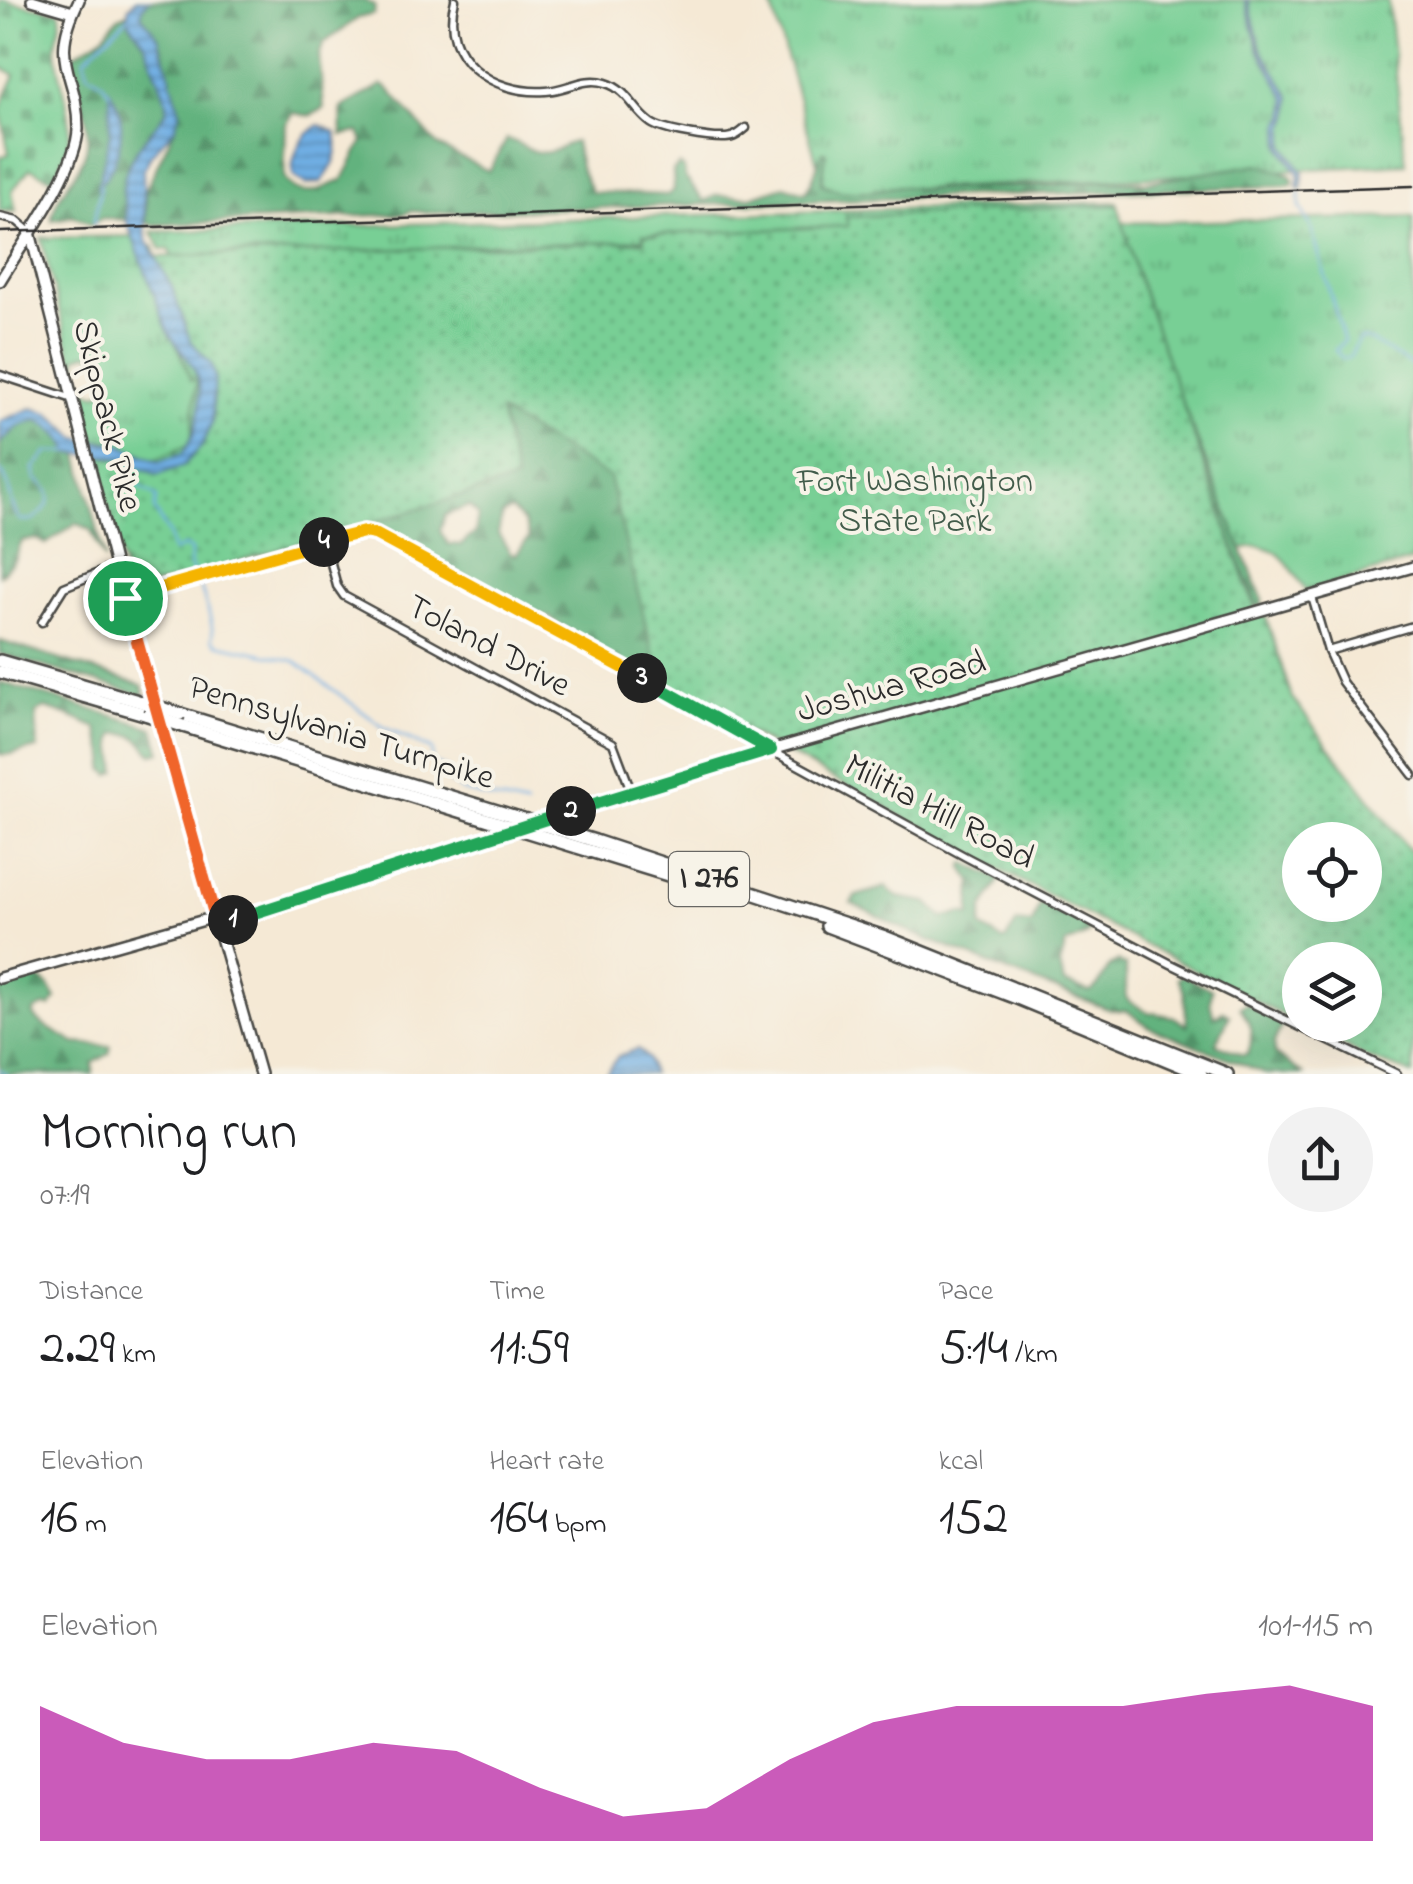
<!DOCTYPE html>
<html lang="en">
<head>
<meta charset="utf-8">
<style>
  :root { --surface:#fff; --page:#f2f2f2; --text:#202124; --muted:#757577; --accent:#b5179e }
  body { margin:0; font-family:"Indie Flower",sans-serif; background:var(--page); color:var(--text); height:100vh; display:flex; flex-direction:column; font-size:38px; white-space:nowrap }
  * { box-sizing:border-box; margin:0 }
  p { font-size:32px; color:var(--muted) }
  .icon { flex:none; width:55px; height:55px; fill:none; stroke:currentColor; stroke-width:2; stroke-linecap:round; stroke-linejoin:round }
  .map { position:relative; height:1074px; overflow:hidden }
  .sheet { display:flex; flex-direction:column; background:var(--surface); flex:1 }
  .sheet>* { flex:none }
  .fabs { position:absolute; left:1282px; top:822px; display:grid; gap:20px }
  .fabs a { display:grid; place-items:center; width:100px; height:100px; border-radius:50%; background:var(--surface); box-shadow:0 10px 40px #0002; font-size:50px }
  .pin { position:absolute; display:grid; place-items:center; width:85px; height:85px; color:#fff; margin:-42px; border:5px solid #fff; border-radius:50%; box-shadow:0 2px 10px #0007 }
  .km { position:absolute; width:50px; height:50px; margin:-25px; border-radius:50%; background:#222; color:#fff; font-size:28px; line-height:50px; text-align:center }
  .round { display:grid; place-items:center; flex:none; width:105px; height:105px; border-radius:52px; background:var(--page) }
  .headline { display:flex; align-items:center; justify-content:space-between; height:170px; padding:0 40px }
  h1 { font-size:55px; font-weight:600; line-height:75px }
  .figures { display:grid; grid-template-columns:repeat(3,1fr); gap:15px; height:170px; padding:10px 40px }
  .figures div { display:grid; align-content:center }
  .figures b { font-size:50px; font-weight:600 }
  .figures small { font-size:28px; font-weight:400 }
  .figures p { font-size:28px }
  .chart { height:280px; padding:20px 40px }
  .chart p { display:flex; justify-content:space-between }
  .chart svg { width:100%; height:180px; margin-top:10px; fill:var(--accent); opacity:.7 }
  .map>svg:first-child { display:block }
  .grass { fill:url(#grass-tufts); stroke:#527d60; stroke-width:2.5 }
  .forest { fill:url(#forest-firs); stroke:#466e54; stroke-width:2.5; fill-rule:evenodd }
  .cemetery { fill:url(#cemetery-stones); stroke:#527d60; stroke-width:2.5 }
  .park { fill:url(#park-dots); stroke:#527d60; stroke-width:2.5; fill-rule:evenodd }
  .water { fill:url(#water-rules); stroke:#4e6c87; stroke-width:2.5 }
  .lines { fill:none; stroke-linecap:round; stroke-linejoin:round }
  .stream { stroke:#70aee3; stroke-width:2.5 }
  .minor-casing { stroke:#494844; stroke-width:11 }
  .major-casing { stroke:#494844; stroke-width:14 }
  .highway-casing { stroke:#494844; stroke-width:16 }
  .minor { stroke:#fff; stroke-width:6 }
  .major { stroke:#fff; stroke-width:9 }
  .highway { stroke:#fff; stroke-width:11 }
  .rail { stroke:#2b2b2b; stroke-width:2.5 }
  .major-bridge-casing { stroke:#494844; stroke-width:14; stroke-linecap:butt }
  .highway-bridge-casing { stroke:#494844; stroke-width:16; stroke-linecap:butt }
  .major-bridge { stroke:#fff; stroke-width:9 }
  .highway-bridge { stroke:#fff; stroke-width:11 }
  .split-1-casing { stroke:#fff; stroke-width:20 }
  .split-2-casing { stroke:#fff; stroke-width:20 }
  .split-3-casing { stroke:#fff; stroke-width:20 }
  .split-4-casing { stroke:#fff; stroke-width:20 }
  .split-5-casing { stroke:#fff; stroke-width:20 }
  .split-1 { stroke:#f0652b; stroke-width:12 }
  .split-2 { stroke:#22a559; stroke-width:12 }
  .split-3 { stroke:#22a559; stroke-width:12 }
  .split-4 { stroke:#f5b400; stroke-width:12 }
  .split-5 { stroke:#f5b400; stroke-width:12 }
  .labels { text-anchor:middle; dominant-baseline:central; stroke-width:8; stroke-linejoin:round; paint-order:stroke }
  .shield { fill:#f7f3e8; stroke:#686764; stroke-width:2.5 }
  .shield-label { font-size:32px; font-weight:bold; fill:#2b2b2b }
  .street-label { font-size:35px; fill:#2b2b2b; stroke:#f7f3e8 }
  .park-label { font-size:35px; fill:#425c4b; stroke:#f7f3e8 }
</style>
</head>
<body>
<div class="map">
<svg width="1413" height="1074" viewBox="0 0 1413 1074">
  <defs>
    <pattern id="grass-tufts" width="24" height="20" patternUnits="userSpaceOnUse" patternTransform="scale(2.5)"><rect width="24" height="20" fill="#78cf95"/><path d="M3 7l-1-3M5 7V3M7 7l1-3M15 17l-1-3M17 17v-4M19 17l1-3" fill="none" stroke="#63a87a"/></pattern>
    <pattern id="forest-firs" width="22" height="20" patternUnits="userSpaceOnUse" patternTransform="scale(2.5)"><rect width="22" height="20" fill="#62b27e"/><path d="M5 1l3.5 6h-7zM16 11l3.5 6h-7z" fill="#519167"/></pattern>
    <pattern id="cemetery-stones" width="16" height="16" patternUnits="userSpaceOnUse" patternTransform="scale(2.5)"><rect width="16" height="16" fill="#78cf95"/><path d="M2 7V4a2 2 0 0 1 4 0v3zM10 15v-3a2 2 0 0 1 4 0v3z" fill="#63a87a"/></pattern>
    <pattern id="park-dots" width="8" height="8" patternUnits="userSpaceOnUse" patternTransform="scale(2.5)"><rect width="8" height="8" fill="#78cf95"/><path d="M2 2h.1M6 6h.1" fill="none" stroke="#63a87a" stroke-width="1.8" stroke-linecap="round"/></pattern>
    <pattern id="water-rules" width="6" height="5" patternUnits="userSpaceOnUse" patternTransform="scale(2.5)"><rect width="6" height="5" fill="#70aee3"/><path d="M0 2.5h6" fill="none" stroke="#5c8eb8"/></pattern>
  </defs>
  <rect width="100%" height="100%" fill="#f7f3e8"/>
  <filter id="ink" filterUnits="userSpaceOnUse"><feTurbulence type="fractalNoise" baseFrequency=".01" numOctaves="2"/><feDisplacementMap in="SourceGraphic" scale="20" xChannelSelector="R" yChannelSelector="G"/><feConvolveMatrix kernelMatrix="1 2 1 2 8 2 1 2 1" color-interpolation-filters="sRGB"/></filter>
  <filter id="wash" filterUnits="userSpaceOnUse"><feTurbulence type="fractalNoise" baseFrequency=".0048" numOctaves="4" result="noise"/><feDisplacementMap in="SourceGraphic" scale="40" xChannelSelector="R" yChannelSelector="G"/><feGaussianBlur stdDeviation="2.25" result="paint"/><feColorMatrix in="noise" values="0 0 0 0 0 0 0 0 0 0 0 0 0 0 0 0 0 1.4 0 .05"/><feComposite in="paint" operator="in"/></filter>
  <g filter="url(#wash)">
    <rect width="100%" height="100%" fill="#f5e9d5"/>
    <!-- grass -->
    <g class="grass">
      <polygon points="770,0 1388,0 1406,164 826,194"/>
      <polygon points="1117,202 1119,217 644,244 643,239 596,244 493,244 264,261 255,253 172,256 170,250 161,249 152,232"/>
      <path d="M 1413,217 L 1413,560 L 1306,592 C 1290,566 1276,537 1241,549 L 1171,374 L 1119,223 Z"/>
      <polygon points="133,236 168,332 197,377 198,419 190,443 186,451 159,462 119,444 92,440 84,418 82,389 97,394 104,391 105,368 89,353 77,357 78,374 75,372 41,238"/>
    </g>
    <!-- forest -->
    <g class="forest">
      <path d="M 150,0 L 364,0 L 375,6 L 374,14 L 358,18 L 324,43 L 319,55 L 324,109 L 309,116 L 294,113 L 286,124 L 284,178 C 302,205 322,186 342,181 L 363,141 L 359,132 L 342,135 L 341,108 L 382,85 L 389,89 L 438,146 L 489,171 L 507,139 C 522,143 531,155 549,152 C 560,150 564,143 575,142 L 580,167 L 592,192 L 667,195 L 674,190 L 673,171 L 679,165 L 684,168 L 685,177 L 704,201 L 717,195 L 750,197 L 784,186 L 805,192 L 812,181 L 822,152 L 826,153 L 822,184 L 842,192 L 873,191 L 899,186 L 931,190 L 1055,185 L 1090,181 L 1149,182 L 1259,164 L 1291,176 L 1293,181 L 1292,185 L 1285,186 L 434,213 L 411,211 L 404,214 L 152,225 L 146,222 L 146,189 L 175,128 L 163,47 L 141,15 L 143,6 Z"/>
      <path d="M 127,13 L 129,22 L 145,43 L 167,102 L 167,110 C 151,136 125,155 123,188 C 122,199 128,208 126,220 L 102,218 L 91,225 L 74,216 L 52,220 C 53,194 80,176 86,150 C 93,120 76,86 72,56 L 103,36 L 118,18 Z"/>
      <path d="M 478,333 L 844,727 L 770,745 L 614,660 L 550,618 L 510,602 L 376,529 L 358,527 L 239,560 ZM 469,506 L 478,515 L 475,533 L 461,545 L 448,544 L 440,531 L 445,515 ZM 511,510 L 524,522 L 529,538 L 516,555 L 511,554 L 498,534 L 502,515 Z"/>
      <path d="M 1184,410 L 1262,598 L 1262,606 L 1257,606 C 1230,541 1207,475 1184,410 Z"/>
      <polygon points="37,420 51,428 79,455 105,560 90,529 76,523 46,544 37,539 22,541 15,559 0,575 0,443 19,426"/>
      <polygon points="0,641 142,685 145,696 0,654"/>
      <path d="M 0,682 L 154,728 L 161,752 L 152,754 C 140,740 136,732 115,734 L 113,741 L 117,771 L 110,775 L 104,769 L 106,757 L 97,728 C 79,720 63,713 45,708 L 36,713 L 38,749 C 24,748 14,757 0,754 Z"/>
      <path d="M 965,863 L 1000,879 L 983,909 L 981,927 L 1002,940 L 1006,939 L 1017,922 L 1032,924 L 1040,903 L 1090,928 L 1087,935 L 1066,944 L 1060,965 L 1064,983 L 1090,992 C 1104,985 1104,965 1118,961 L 1126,966 L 1126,997 L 1129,1001 L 1148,1012 L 1174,1017 L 1187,1026 L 1184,992 L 1178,978 L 1183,975 L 1212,990 L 1210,1002 L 1214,1017 L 1223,1011 L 1230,1015 L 1216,1044 L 1243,1055 L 1248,1053 C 1255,1036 1250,1021 1240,1007 L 1246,1003 L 1283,1023 L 1274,1043 L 1275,1054 L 1303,1074 L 1267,1074 L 1151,1028 L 1127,1011 L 1108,1009 L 1007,971 L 912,933 L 851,903 L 856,896 L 886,887 L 898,897 L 927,902 L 943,917 L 964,913 L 970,916 L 972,882 L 963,868 Z"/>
      <polygon points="36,976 49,986 56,999 50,1007 44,1006 34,1011 34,1016 43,1025 75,1043 111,1046 109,1054 93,1063 93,1074 0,1074 0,985"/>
    </g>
    <!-- cemetery -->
    <path class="cemetery" d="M 0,0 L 59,11 C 64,25 55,36 56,50 C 61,101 86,130 52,179 L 30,168 L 12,191 L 16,212 L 0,211 L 0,157 L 9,154 L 0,108 L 15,75 L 0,66 Z"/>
    <!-- park -->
    <path class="park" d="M 1118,205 L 1136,272 L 1255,609 L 1265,614 L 1292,698 L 1413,855 L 1413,1074 L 1372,1060 L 1302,1025 L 1365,1025 L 1365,960 L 1300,960 L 1300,1024 L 992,866 L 661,684 L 609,477 L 500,412 L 516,480 L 130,593 L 95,456 L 148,463 L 191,444 L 197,379 L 191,380 L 141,247 L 153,246 L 157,257 L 644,241 L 643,235 L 848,226 L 846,217 ZM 1300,840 L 1365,840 L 1365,905 L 1300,905 Z"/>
    <!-- water -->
    <g class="water">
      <path d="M 136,0 L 150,0 L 143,6 L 141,15 L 159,38 L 180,111 L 175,128 L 151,155 L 143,172 L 146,238 L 172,287 L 190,340 L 212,365 L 215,378 L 212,423 L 202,446 L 183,466 L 158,475 L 113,457 L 70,453 C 66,440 50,426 37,420 L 19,426 L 0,443 L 0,421 L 32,408 L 50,413 L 77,438 L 119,444 L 159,462 L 182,454 C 199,433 207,387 191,364 C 184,352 175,344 168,332 L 126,220 C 128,208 122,199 123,188 C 125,155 151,135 167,110 L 167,102 L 145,43 L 129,22 L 128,8 Z"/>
      <polygon points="1245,0 1248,0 1261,48 1291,97 1290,117 1285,127 1285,146 1303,173 1302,189 1297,187 1299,175 1281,147 1280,125 1286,116 1287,100 1259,50"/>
      <path d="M 110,91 C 130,118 121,165 98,186 L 110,134 Z"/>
      <path d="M 319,125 L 335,132 C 342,150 333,169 321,182 L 306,185 L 293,176 C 290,157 302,135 319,125 Z"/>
      <polygon points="638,1049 648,1059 652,1074 606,1074 618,1056"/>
    </g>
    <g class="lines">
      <!-- stream -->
      <g class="stream">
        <polyline points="110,93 102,82 88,73 84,59 129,17"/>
        <polyline points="1300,193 1300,206 1311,227 1344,341 1335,350 1343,359 1350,357 1359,339 1367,339 1413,366"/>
        <path d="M 94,224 C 95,209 101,197 100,183"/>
        <polyline points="134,465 132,481 157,497 154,509 169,534 173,552 184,546 191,550 190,565 195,575"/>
        <path d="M 0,471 C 12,482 8,505 20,520 L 32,520 C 51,508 57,492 36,479 L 34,468 L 48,452 L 70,452"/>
        <path d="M 199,583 C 204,598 215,626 212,639 L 217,644 L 295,661 L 383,727 L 432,750 L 432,763 L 446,768 L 447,780 L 464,792 L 526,806"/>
        <polyline points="0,1070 6,1074"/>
      </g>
    </g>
  </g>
  <g filter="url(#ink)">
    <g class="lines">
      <defs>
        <g id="minor">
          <path d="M 455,0 C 439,58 493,95 546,91 C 567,90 585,76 606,83 C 628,90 634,111 651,123 C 662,131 711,139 726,138 C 734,138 740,133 746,128"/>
          <polyline points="0,217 17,221 30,232"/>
          <polyline points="0,375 73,399"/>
          <polyline points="325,541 337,586 344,596 613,743 632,793"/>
          <polyline points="1312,597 1328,651 1342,682 1413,775"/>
          <polyline points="125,598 325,541 363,532 375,534 966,857 1171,964 1397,1074"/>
          <polyline points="42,622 64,587 115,566"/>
          <polyline points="1328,651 1413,626"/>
        </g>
        <g id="major">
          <polyline points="32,0 73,12"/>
          <polyline points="30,232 115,566 260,1074"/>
          <path d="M 0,281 C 22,244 77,170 78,129 C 78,70 47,65 79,0"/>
          <polyline points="547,819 771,750 1413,567"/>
          <polyline points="217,925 509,830"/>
          <polyline points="0,978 215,917"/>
        </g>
        <g id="highway">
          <polyline points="0,661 145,703"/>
          <polyline points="0,672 148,715"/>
          <polyline points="180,714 595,841 885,937 1227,1074"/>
          <polyline points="183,726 733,895"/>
          <polyline points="827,926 1017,998 1201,1074"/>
        </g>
      </defs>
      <!-- minor casing -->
      <use href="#minor" class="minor-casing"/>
      <!-- major casing -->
      <use href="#major" class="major-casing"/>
      <!-- highway casing -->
      <use href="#highway" class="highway-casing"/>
      <!-- minor -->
      <use href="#minor" class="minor"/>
      <!-- major -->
      <use href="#major" class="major"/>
      <!-- highway -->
      <use href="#highway" class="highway"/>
      <!-- rail -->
      <polyline class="rail" points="0,232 1413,186"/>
      <defs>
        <polyline id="major-bridge" points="509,830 547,819"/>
        <g id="highway-bridge">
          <polyline points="145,703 180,714"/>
          <polyline points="148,715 183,726"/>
        </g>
      </defs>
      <!-- major-bridge casing -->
      <use href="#major-bridge" class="major-bridge-casing"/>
      <!-- highway-bridge casing -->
      <use href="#highway-bridge" class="highway-bridge-casing"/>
      <!-- major-bridge -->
      <use href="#major-bridge" class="major-bridge"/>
      <!-- highway-bridge -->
      <use href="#highway-bridge" class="highway-bridge"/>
    </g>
  </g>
  <g class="lines" filter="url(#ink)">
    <defs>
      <polyline id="split-1" points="125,598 215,917 218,925 233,920"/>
      <polyline id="split-2" points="233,920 571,811"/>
      <polyline id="split-3" points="571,811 771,750 642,678"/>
      <polyline id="split-4" points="324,542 364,532 375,534 642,678"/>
      <polyline id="split-5" points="125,598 324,542"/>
    </defs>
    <!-- split-1 casing -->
    <use href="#split-1" class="split-1-casing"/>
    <!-- split-2 casing -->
    <use href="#split-2" class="split-2-casing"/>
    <!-- split-3 casing -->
    <use href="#split-3" class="split-3-casing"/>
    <!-- split-4 casing -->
    <use href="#split-4" class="split-4-casing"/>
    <!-- split-5 casing -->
    <use href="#split-5" class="split-5-casing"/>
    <!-- split-1 -->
    <use href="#split-1" class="split-1"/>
    <!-- split-2 -->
    <use href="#split-2" class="split-2"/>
    <!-- split-3 -->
    <use href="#split-3" class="split-3"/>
    <!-- split-4 -->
    <use href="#split-4" class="split-4"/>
    <!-- split-5 -->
    <use href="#split-5" class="split-5"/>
  </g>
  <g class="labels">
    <!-- shield labels -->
    <rect class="shield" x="669" y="852" width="80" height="54" rx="8"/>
    <g class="shield-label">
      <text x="709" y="879">I 276</text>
    </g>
    <!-- street labels -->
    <g class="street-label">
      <text transform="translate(106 416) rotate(76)">Skippack Pike</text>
      <text transform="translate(488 647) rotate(28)">Toland Drive</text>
      <text transform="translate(892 688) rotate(-15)">Joshua Road</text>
      <text transform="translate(341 734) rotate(17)">Pennsylvania Turnpike</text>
      <text transform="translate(939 813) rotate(28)">Militia Hill Road</text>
    </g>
    <!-- park labels -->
    <g class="park-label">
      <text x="915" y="482">Fort Washington<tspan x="915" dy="40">State Park</tspan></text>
    </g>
  </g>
</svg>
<div class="fabs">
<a><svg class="icon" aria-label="locate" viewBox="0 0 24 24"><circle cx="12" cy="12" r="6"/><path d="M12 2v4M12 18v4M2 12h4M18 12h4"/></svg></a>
<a><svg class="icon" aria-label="layers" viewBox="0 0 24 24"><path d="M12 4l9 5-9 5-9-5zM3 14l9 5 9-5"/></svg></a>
</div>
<div class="pin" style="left:125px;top:598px;background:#1e9e55"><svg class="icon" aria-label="arrive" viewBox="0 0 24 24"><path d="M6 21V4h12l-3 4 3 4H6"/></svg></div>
<b class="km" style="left:233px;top:920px">1</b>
<b class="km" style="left:571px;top:811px">2</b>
<b class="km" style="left:642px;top:678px">3</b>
<b class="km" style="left:324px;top:542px">4</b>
</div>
<section class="sheet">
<div class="headline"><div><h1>Morning run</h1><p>07:19</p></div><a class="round"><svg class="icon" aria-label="share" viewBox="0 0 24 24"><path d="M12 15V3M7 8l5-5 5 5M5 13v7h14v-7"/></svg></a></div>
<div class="figures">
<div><p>Distance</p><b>2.29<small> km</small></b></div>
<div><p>Time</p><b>11:59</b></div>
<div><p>Pace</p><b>5:14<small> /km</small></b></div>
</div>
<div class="figures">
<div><p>Elevation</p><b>16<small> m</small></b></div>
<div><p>Heart rate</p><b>164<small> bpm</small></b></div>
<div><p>kcal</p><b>152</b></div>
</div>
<div class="chart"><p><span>Elevation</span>101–115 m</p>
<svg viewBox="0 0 160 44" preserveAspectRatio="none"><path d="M0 44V11L10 20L20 24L30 24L40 20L50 22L60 31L70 38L80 36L90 24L100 15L110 11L120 11L130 11L140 8L150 6L160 11V44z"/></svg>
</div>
</section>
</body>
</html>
